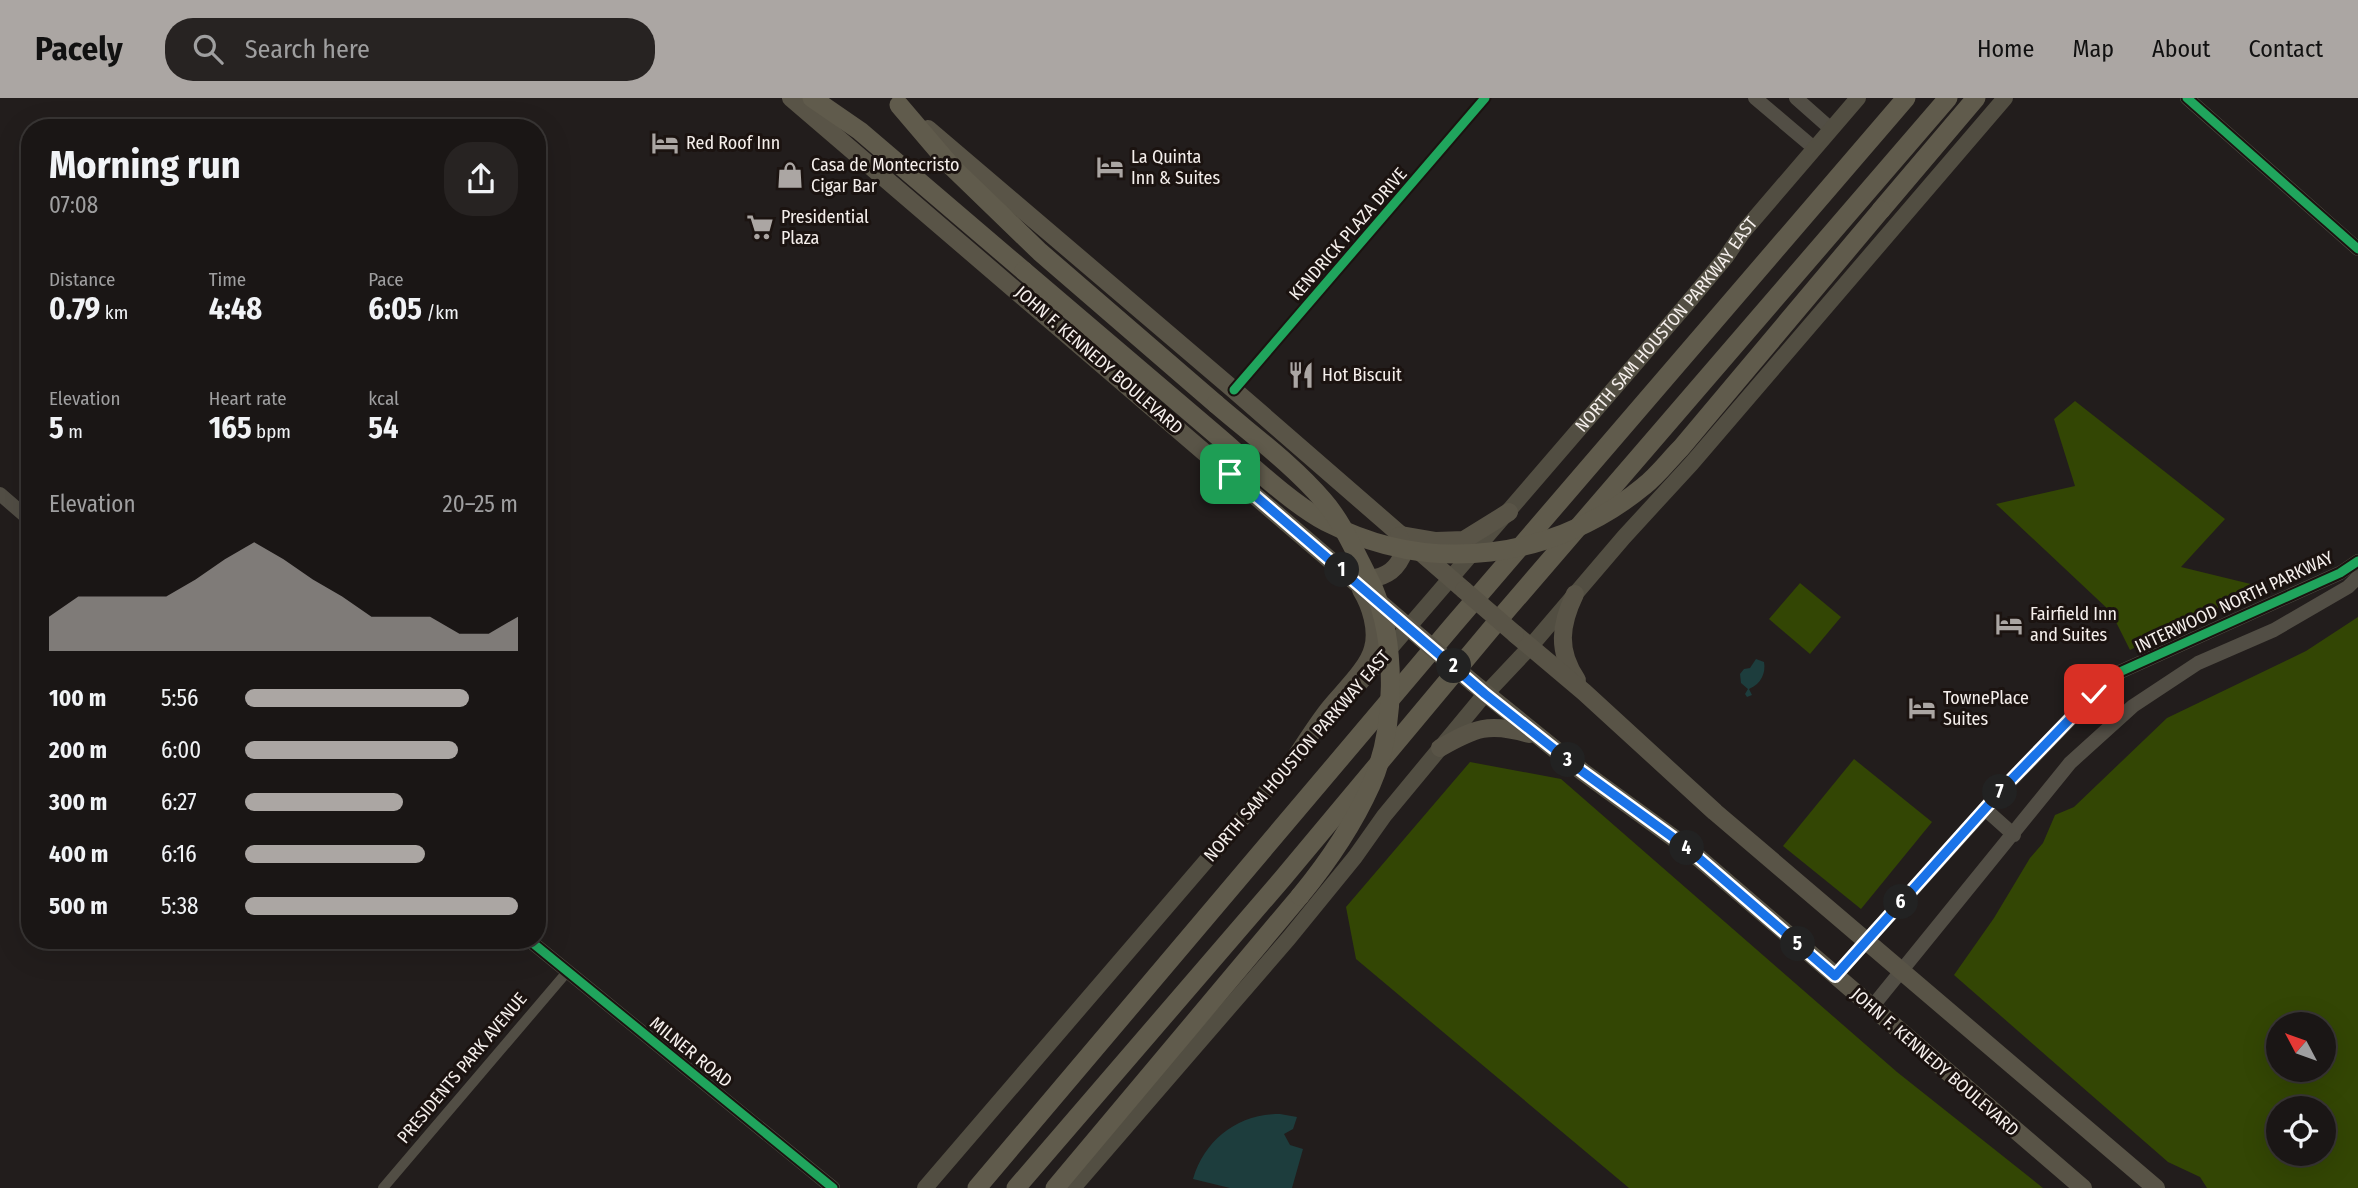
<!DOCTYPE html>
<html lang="en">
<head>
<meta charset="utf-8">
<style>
  :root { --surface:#1a1615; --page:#272322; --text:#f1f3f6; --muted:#9f9fa0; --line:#383534; --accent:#aba6a3 }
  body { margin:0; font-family:"Fira Sans Condensed",sans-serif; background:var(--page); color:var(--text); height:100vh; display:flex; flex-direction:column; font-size:26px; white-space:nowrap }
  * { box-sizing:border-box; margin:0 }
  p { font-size:23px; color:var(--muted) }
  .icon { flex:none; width:38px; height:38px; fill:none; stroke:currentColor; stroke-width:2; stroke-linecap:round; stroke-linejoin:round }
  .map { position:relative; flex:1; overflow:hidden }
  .panel { position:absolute; left:21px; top:21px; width:525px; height:830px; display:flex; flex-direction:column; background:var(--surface); border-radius:28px; box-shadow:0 7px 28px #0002,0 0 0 2px var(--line) }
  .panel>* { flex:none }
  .needle { width:46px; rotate:311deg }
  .buttons { position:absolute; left:2266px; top:914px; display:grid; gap:14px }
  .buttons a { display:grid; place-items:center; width:70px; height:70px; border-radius:50%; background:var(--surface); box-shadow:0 7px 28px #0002,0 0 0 2px var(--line); font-size:35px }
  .pin { position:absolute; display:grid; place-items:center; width:60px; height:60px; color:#fff; margin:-30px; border-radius:14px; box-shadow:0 4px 10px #0006 }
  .km { position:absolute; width:35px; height:35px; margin:-18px; border-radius:50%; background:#222; color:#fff; font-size:19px; line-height:35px; text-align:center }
  .round { display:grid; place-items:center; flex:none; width:74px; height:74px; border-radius:28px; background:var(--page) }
  .head { display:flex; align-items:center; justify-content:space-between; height:119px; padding:0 28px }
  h1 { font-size:38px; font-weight:700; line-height:52px }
  .metrics { display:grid; grid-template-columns:repeat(3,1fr); gap:10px; height:119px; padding:7px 28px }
  .metrics div { display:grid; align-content:center }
  .metrics b { font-size:30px; font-weight:700 }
  .metrics small { font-size:19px; font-weight:400 }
  .metrics p { font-size:19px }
  .chart { height:196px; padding:14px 28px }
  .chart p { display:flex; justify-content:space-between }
  .chart svg { width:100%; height:126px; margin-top:7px; fill:var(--accent); opacity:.7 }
  ul { padding:0 28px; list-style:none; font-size:23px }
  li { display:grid; grid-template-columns:112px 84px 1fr; align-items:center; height:52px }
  li i { height:18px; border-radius:9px; background:var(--accent) }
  header { display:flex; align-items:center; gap:42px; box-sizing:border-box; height:98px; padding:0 35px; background:var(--accent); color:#111 }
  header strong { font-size:33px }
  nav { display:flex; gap:38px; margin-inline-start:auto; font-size:24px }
  .search { width:490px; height:63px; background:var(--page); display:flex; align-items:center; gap:18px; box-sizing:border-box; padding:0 24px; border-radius:28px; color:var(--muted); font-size:26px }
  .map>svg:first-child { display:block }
  .green { fill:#334604; fill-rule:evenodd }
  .water { fill:#1d3d3d }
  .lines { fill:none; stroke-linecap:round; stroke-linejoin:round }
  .minor { stroke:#524e45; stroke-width:10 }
  .tertiary { stroke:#524e45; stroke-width:14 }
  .secondary { stroke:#524e42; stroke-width:16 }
  .primary { stroke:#595447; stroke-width:18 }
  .motorway { stroke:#605b4c; stroke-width:19 }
  .primary-bridge { stroke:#595447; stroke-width:18 }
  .motorway-bridge { stroke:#605b4c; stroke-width:19 }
  .cycleway-casing { stroke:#1b1310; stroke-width:13 }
  .cycleway { stroke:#20a55d; stroke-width:9 }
  .route-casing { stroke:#fff; stroke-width:14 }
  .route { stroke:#1a73e8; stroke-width:9 }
  .labels { text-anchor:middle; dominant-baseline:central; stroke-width:6; stroke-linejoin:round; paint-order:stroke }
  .poi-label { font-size:18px; fill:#f5efec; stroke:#1b1310; text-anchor:start }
  .street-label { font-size:18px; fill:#f5efec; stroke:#1b1310 }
</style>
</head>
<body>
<header>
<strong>Pacely</strong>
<div class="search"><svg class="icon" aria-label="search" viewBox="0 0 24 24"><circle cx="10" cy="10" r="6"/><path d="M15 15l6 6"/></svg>Search here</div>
<nav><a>Home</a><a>Map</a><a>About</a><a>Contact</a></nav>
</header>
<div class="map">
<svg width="2358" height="1090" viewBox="0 0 2358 1090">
  <rect width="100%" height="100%" fill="#221d1c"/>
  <!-- green -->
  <g class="green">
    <polygon points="2075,303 2225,421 2181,469 2267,490 2198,518 2130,552 2111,514 1996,406 2075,388 2054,321"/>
    <polygon points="1800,485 1841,519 1810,556 1769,521"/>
    <path d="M 2358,519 L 2358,1090 L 2207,1090 L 2200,1079 L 2168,1064 L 1954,877 L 1994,820 L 2030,760 L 2043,745 L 2055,717 L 2074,709 L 2167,620 L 2306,553 ZM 2278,926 L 2324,926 L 2324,971 L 2278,971 ZM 2278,1010 L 2324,1010 L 2324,1055 L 2278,1055 Z"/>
    <polygon points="1854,661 1932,724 1861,811 1783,748"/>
    <polygon points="1470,664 1561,681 1897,974 2043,1090 1629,1090 1356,861 1346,809"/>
  </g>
  <!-- water -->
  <g class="water">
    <path d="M 1756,561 L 1764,564 C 1766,575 1761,586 1749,591 L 1752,597 L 1747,599 L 1745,596 L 1748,591 L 1741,585 L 1740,576 L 1744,571 L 1750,570 Z"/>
    <path d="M 1280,1016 L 1297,1019 L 1293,1031 L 1284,1036 L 1290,1047 L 1303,1051 L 1292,1090 L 1230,1090 L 1193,1081 C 1205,1041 1238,1016 1280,1016 Z"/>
  </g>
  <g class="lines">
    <!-- minor -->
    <g class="minor">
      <polyline points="1234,292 1485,0"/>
      <polyline points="383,1090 567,874"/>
    </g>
    <!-- tertiary -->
    <g class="tertiary">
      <polyline points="1755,0 1814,50"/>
      <polyline points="1796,0 1831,31"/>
      <polyline points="2187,0 2358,151"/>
      <polyline points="0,396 30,422"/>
      <polyline points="2092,598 2117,622"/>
      <polyline points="1985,711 2014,737"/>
      <polyline points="529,842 833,1090"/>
      <polyline points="1835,878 2008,686 2113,577 2340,475 2358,463"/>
      <polyline points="1872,909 2070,665 2133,608 2198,565 2274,532 2348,489 2358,479"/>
    </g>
    <!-- secondary -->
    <g class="secondary">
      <path id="s1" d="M 1356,590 L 1686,207 L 1726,159 L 1743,134 L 1858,0"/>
      <polyline points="925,1090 1304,649"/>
      <polyline points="1073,1090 1289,840 1355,759 1384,718 1480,602 1530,549 1624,439 1692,365 2005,0"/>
    </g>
    <!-- primary -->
    <g class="primary">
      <polyline points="791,0 1421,540"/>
      <polyline points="928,31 1234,292 1464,492"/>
      <polyline points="1401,437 1436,443 1464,442 1509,414"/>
      <path d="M 1359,474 L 1369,481 C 1387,479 1398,471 1404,453 L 1399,438"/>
      <path d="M 1575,496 C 1560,527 1557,553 1577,582"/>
      <polyline points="1515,536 1584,594 1715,714 2156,1090"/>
      <polyline points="1473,585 1583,674 1686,749 2083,1090"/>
      <path d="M 1440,650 C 1475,630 1489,624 1529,636"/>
      <path d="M 1297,657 C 1307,642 1317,626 1328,612 C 1341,595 1368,571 1373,550 C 1378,532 1371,508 1361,492"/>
    </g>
    <!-- motorway -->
    <g class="motorway">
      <polyline points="812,0 860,33 1024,173"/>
      <polyline points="899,7 951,68 1040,154 1216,306"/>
      <polyline points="1881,112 1976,0"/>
      <polyline points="977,1090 1454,526 1906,0"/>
      <polyline points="1016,1090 1283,780 1506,513 1948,0"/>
      <polyline points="1055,1090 1300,798"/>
    </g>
    <!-- primary-bridge -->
    <g class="primary-bridge">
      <polyline points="1464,492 1515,536"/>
      <polyline points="1421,540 1473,585"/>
    </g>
    <!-- motorway-bridge -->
    <g class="motorway-bridge">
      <path d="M 1024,173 C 1087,227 1150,281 1214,335 C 1247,363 1289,404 1326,424 C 1430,478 1554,462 1644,388 C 1658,377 1669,362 1681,350 L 1881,112"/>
      <path d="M 1216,306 C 1252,337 1292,366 1323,402 C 1339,420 1350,443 1361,465 C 1365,473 1369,481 1373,489 C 1397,546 1396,630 1371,687 C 1353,727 1328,764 1300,798"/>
    </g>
    <defs>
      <g id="cycleway">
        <polyline points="2187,0 2358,151"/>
        <polyline points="1234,292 1485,0"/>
        <polyline points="529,842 833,1090"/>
        <polyline points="1835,878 2008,686 2113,577 2340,475 2358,463"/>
      </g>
    </defs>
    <!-- cycleway casing -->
    <use href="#cycleway" class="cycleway-casing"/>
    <!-- cycleway -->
    <use href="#cycleway" class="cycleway"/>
  </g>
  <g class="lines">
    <defs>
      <polyline id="route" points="1230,376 1485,596 1583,674 1686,749 1835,878 2008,685 2094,596"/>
    </defs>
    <!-- route casing -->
    <use href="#route" class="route-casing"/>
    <!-- route -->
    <use href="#route" class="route"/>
  </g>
  <!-- icons -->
  <defs>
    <symbol id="hotel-bare" viewBox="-9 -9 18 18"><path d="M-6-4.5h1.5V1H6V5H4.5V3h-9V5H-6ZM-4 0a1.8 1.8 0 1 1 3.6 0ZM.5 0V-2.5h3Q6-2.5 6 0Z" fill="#aba6a3" stroke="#1b1310" stroke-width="2.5" paint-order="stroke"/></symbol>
    <symbol id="shop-bare" viewBox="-9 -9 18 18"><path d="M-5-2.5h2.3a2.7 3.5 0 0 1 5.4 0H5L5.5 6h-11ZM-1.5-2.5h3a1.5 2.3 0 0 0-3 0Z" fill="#aba6a3" stroke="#1b1310" stroke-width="2.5" paint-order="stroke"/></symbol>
    <symbol id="supermarket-bare" viewBox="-9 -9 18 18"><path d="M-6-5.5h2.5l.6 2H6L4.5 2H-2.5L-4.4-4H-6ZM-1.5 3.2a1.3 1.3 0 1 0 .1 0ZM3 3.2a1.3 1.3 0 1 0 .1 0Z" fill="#aba6a3" stroke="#1b1310" stroke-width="2.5" paint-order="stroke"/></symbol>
    <symbol id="restaurant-bare" viewBox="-9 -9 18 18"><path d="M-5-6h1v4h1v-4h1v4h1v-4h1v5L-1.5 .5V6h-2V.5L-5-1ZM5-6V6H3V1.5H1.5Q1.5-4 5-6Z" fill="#aba6a3" stroke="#1b1310" stroke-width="2.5" paint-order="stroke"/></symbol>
  </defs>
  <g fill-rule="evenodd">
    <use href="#hotel-bare" x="646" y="26" width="38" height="38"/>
    <use href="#hotel-bare" x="1091" y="50" width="38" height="38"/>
    <use href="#shop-bare" x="771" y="58" width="38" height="38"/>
    <use href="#supermarket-bare" x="741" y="110" width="38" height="38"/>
    <use href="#restaurant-bare" x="1282" y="258" width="38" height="38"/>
    <use href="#hotel-bare" x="1990" y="507" width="38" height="38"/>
    <use href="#hotel-bare" x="1903" y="591" width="38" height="38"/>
  </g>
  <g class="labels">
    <!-- poi labels -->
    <g class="poi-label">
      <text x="686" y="45">Red Roof Inn</text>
      <text x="1131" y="59">La Quinta<tspan x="1131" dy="21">Inn &amp; Suites</tspan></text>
      <text x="811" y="67">Casa de Montecristo<tspan x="811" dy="21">Cigar Bar</tspan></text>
      <text x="781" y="119">Presidential<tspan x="781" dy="21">Plaza</tspan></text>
      <text x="1322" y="277">Hot Biscuit</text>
      <text x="2030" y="516">Fairfield Inn<tspan x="2030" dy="21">and Suites</tspan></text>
      <text x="1943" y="600">TownePlace<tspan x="1943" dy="21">Suites</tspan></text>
    </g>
    <!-- street labels -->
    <g class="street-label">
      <text transform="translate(1348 136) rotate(-49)">KENDRICK PLAZA DRIVE</text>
      <text stroke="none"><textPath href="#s1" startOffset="478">NORTH SAM HOUSTON PARKWAY EAST</textPath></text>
      <text transform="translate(1099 262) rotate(41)">JOHN F. KENNEDY BOULEVARD</text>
      <text transform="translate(2234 504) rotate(-25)">INTERWOOD NORTH PARKWAY</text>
      <text transform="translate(1297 658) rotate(-49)">NORTH SAM HOUSTON PARKWAY EAST</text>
      <text transform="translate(691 954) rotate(39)">MILNER ROAD</text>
      <text transform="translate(1935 964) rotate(41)">JOHN F. KENNEDY BOULEVARD</text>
      <text transform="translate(462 970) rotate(-50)">PRESIDENTS PARK AVENUE</text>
    </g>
  </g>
</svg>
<div class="buttons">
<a><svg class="needle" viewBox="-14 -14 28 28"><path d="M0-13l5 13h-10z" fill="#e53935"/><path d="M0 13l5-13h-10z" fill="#9f9fa0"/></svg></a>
<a><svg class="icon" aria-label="locate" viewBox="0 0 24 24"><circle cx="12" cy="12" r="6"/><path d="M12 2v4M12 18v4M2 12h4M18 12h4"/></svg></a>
</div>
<div class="pin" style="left:1230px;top:376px;background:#1e9e55"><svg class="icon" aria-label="arrive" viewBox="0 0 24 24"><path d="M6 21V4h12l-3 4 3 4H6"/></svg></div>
<div class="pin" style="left:2094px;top:596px;background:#d93025"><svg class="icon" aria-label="check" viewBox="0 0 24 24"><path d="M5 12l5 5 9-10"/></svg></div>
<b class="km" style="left:1342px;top:472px">1</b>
<b class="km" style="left:1454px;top:568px">2</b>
<b class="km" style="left:1568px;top:662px">3</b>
<b class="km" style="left:1687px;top:750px">4</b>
<b class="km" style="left:1798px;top:846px">5</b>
<b class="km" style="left:1901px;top:804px">6</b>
<b class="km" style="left:2000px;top:694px">7</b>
<section class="panel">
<div class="head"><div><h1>Morning run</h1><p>07:08</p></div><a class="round"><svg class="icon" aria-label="share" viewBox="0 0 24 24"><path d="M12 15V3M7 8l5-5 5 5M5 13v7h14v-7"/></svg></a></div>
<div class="metrics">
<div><p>Distance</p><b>0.79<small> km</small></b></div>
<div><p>Time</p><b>4:48</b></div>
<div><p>Pace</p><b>6:05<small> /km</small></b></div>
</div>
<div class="metrics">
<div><p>Elevation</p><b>5<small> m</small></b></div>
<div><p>Heart rate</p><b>165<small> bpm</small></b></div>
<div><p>kcal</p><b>54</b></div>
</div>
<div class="chart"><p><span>Elevation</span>20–25 m</p>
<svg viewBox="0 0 160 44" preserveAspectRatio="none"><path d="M0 44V32L10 25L20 25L30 25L40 25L50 19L60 12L70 6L80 12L90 19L100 25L110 32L120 32L130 32L140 38L150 38L160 32V44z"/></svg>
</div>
<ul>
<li><b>100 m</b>5:56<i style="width:82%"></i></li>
<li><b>200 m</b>6:00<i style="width:78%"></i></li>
<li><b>300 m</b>6:27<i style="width:58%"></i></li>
<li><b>400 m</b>6:16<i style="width:66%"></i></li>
<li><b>500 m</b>5:38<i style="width:100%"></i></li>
</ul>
</section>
</div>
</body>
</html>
